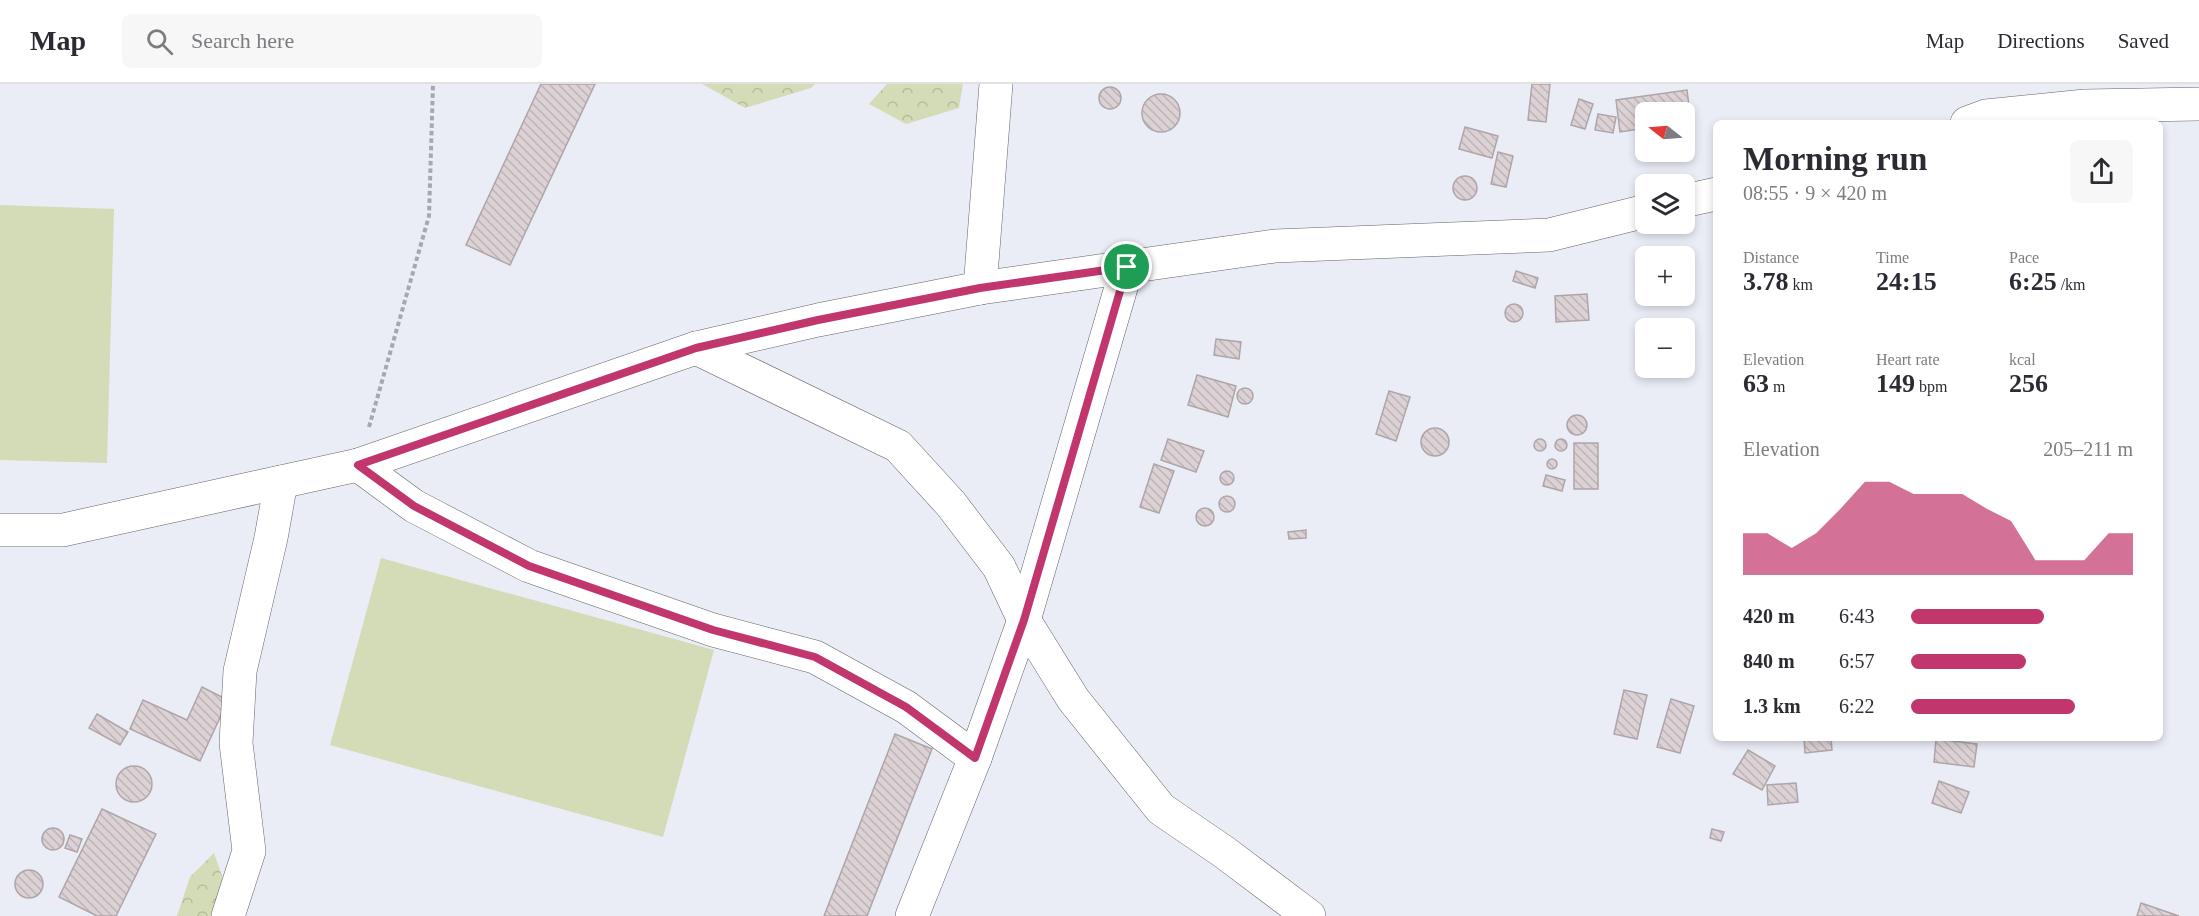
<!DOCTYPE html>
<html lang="en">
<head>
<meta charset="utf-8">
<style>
  :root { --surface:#fff; --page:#f7f7f7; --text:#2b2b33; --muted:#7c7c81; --line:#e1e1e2; --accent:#c1366c }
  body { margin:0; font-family:Georgia,serif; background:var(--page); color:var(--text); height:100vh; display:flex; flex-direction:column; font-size:22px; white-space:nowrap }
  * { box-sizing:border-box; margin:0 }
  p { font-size:20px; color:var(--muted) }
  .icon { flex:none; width:33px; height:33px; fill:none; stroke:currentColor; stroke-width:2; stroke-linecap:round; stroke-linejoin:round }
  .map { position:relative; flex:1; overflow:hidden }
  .sheet { position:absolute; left:1713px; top:36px; width:450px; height:621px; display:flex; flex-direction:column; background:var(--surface); border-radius:9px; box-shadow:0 3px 9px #0003 }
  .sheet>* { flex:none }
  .needle { width:39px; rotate:287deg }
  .buttons { position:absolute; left:1635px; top:18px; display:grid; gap:12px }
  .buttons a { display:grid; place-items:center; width:60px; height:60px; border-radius:9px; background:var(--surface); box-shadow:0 3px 9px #0003; font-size:30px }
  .pin { position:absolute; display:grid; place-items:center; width:51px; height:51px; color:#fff; margin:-26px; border:3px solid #fff; border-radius:50%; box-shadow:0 2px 6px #0007 }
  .round { display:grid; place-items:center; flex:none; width:63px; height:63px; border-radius:9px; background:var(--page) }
  .summary { display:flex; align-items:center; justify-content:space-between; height:102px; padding:0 30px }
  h1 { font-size:33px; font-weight:600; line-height:45px }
  .stats { display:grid; grid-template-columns:repeat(3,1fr); gap:9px; height:102px; padding:6px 30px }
  .stats div { display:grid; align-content:center }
  .stats b { font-size:26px; font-weight:600 }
  .stats small { font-size:16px; font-weight:400 }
  .stats p { font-size:16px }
  .chart { height:168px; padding:12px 30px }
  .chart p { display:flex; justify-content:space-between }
  .chart svg { width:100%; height:108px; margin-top:6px; fill:var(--accent); opacity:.7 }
  ul { padding:0 30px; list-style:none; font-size:20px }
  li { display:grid; grid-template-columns:96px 72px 1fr; align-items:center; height:45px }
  li i { height:15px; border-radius:8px; background:var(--accent) }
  header { display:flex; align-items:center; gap:36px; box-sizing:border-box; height:84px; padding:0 30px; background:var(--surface); border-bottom:2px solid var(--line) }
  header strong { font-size:28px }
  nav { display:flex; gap:33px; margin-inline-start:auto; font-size:21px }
  .search { width:420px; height:54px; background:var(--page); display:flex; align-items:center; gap:15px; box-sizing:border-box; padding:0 21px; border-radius:9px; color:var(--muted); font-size:22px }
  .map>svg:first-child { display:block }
  .forest { fill:url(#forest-crowns) }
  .green { fill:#d3dcb6 }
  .building { fill:url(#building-back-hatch); stroke:#afa5a9; stroke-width:1.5 }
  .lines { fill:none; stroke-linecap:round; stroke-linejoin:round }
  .minor-casing { stroke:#62646c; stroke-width:34 }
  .path { stroke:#a6a8af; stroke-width:4; stroke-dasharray:4.5 3; stroke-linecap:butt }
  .minor { stroke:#fff; stroke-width:33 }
  .route-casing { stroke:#fff; stroke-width:12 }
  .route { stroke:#c1366c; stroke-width:8 }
</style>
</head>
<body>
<header>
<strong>Map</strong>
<div class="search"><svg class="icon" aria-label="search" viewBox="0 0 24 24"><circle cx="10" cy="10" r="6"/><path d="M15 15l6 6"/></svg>Search here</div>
<nav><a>Map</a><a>Directions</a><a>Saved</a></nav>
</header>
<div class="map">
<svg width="2199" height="832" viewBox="0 0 2199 832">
  <defs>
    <pattern id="forest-crowns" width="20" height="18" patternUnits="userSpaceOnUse" patternTransform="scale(1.5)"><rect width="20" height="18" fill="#d3dcb6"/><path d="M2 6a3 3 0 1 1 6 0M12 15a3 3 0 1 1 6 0" fill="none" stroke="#b5bc9c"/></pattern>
    <pattern id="building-back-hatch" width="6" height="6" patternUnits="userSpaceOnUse" patternTransform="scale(1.5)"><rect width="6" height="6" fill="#dcd2d6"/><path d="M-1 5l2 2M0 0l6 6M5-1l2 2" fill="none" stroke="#bcb4b7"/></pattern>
  </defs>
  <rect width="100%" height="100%" fill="#eaedf6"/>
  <!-- forest -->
  <g class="forest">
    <polygon points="702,0 815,0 811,4 745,24"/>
    <polygon points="887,0 963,0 959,24 906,40 869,20"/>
    <polygon points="214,769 223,795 218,832 177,832 190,793"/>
  </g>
  <!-- green -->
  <g class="green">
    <polygon points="0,121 114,125 107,379 0,376"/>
    <polygon points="381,474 714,566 663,753 330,661"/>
  </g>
  <!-- building -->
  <g class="building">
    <polygon points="541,0 595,0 510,181 466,161"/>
    <polygon points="1532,0 1550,0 1546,38 1528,36"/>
    <circle cx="1110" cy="14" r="11"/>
    <polygon points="1687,6 1691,38 1684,39 1684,28 1646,28 1646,44 1620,48 1616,16"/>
    <circle cx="1161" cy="29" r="19"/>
    <polygon points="1579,15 1593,20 1585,45 1571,41"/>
    <polygon points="1598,30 1616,33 1613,49 1595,46"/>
    <polygon points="1465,43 1498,52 1492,74 1459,65"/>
    <polygon points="1498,68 1513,72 1506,103 1491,100"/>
    <circle cx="1465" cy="104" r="12"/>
    <polygon points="1516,187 1538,194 1535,204 1513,197"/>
    <polygon points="1587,210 1589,236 1556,238 1555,212"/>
    <circle cx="1514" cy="229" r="9"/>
    <polygon points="1216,255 1241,258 1239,275 1214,271"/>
    <polygon points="1197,291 1236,302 1228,333 1188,321"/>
    <circle cx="1245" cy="312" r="8"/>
    <polygon points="1389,307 1410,313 1396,357 1376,350"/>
    <circle cx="1577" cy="341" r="10"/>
    <circle cx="1435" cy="358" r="14"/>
    <circle cx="1561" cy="361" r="6"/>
    <circle cx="1540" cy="361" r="6"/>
    <polygon points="1168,355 1204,367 1196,388 1161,376"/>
    <rect x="1574" y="359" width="24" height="46"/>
    <circle cx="1552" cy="380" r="5"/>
    <polygon points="1154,380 1174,387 1159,429 1140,423"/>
    <circle cx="1227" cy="394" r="7"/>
    <polygon points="1546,391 1565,396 1562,407 1543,402"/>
    <circle cx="1227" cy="420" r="8"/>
    <circle cx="1205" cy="433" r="9"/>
    <polygon points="1306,446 1306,454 1289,455 1288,448"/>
    <polygon points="202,603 228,616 200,677 130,645 143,616 187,636"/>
    <polygon points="1624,606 1647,611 1637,655 1614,650"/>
    <polygon points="1671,615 1694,622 1680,669 1657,663"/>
    <polygon points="97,630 128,648 120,661 89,644"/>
    <polygon points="895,650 932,665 867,832 824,832"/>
    <polygon points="1804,654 1831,654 1832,666 1805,669"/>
    <polygon points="1936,655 1977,660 1974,683 1934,678"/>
    <polygon points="1748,666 1775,682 1762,706 1733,690"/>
    <circle cx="134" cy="700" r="18"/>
    <polygon points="1939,697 1969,708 1961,729 1932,719"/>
    <polygon points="1796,699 1798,718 1768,721 1767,701"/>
    <polygon points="102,725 156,750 116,832 97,832 59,813"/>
    <circle cx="53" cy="755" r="11"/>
    <polygon points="1712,745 1724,748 1721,757 1710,754"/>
    <polygon points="70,751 82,755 77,768 65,764"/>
    <circle cx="29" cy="800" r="14"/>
    <polygon points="2141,819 2179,832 2137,832"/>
  </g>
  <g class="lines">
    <defs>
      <g id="minor">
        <polyline points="1967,39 1986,32 2085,22 2199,20"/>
        <polyline points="1684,117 1716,110"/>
        <polyline points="980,204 996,0"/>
        <polyline points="696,264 898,362 951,420 999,483 1024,536 1073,615 1161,725 1224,768 1309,832"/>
        <polyline points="358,381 414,422 529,482 713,546 815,573 906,623 975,674"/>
        <polyline points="0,446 63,446 358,381 696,264 818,236 980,204 1275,162 1549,151 1646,127"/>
        <polyline points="228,832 249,767 236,659 240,587 271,454 281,398"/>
        <polyline points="912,832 975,674 1024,536 1127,183"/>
      </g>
    </defs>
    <!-- minor casing -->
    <use href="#minor" class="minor-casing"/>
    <!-- path -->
    <polyline class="path" points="369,343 429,132 433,0"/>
    <!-- minor -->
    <use href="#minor" class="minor"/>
  </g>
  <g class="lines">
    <defs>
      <polygon id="route" points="1127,183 1024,536 975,674 906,623 815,573 713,546 529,482 414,422 358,381 696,264 818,236 980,204"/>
    </defs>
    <!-- route casing -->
    <use href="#route" class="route-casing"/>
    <!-- route -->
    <use href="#route" class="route"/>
  </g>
</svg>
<div class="buttons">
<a><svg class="needle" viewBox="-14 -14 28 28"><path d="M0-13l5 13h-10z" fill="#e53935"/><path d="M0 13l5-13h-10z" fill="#7c7c81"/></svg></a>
<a><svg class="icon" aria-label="layers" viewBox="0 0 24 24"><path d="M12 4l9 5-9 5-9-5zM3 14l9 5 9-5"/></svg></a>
<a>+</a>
<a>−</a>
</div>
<div class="pin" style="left:1127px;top:183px;background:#1e9e55"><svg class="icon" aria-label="arrive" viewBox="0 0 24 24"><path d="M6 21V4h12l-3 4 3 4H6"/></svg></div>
<section class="sheet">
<div class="summary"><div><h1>Morning run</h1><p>08:55 · 9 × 420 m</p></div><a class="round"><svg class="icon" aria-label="share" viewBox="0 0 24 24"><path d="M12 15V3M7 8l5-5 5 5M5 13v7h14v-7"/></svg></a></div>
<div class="stats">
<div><p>Distance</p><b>3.78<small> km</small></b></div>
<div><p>Time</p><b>24:15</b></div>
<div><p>Pace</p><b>6:25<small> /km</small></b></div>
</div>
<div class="stats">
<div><p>Elevation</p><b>63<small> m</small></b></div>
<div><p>Heart rate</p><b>149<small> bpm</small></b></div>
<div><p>kcal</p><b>256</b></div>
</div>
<div class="chart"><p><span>Elevation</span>205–211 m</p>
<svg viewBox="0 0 160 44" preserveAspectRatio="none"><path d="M0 44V27L10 27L20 33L30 27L40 17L50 6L60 6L70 11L80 11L90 11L100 17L110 22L120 38L130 38L140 38L150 27L160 27V44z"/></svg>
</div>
<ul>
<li><b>420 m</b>6:43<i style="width:60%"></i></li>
<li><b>840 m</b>6:57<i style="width:52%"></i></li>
<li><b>1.3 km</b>6:22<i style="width:74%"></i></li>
</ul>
</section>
</div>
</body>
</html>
